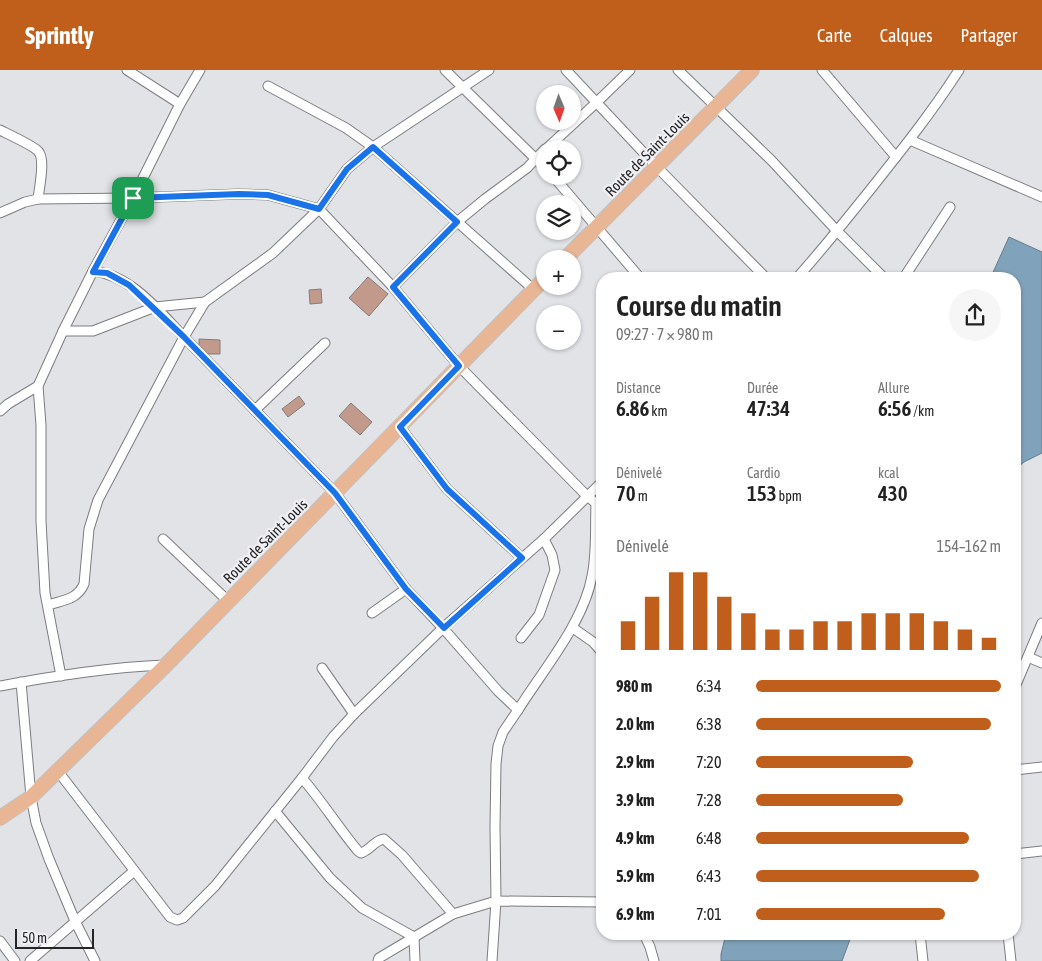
<!DOCTYPE html>
<html lang="fr">
<head>
<meta charset="utf-8">
<style>
  :root { --surface:#fff; --page:#f6f6f6; --text:#222; --muted:#767676; --accent:#bf5f1b }
  body { margin:0; font-family:"Asap Condensed",sans-serif; background:var(--page); color:var(--text); height:100vh; display:flex; flex-direction:column; font-size:19px; white-space:nowrap }
  * { box-sizing:border-box; margin:0 }
  p { font-size:16px; color:var(--muted) }
  .icon { flex:none; width:28px; height:28px; fill:none; stroke:currentColor; stroke-width:2; stroke-linecap:round; stroke-linejoin:round }
  .map { position:relative; flex:1; overflow:hidden }
  .panel { position:absolute; left:596px; top:202px; width:425px; height:668px; display:flex; flex-direction:column; background:var(--surface); border-radius:20px; box-shadow:0 1px 4px #0004 }
  .panel>* { flex:none }
  .needle { width:32px; rotate:178deg }
  .tools { position:absolute; left:536px; top:15px; display:grid; gap:10px }
  .tools a { display:grid; place-items:center; width:45px; height:45px; border-radius:50%; background:var(--surface); box-shadow:0 1px 4px #0004; font-size:25px }
  .scale { position:absolute; left:15px; bottom:12px; width:79px; box-sizing:border-box; padding-left:5px; border:2px solid #242526; border-top:0; font-size:14px; line-height:18px; white-space:nowrap; color:#242526; -webkit-text-stroke:4px #f0f0f4; paint-order:stroke }
  .pin { position:absolute; display:grid; place-items:center; width:42px; height:42px; color:#fff; margin:-21px; border-radius:10px; box-shadow:0 2px 8px #0006 }
  .round { display:grid; place-items:center; flex:none; width:52px; height:52px; border-radius:26px; background:var(--page) }
  .headline { display:flex; align-items:center; justify-content:space-between; height:85px; padding:0 20px }
  h1 { font-size:28px; font-weight:600; line-height:38px }
  .stats { display:grid; grid-template-columns:repeat(3,1fr); gap:8px; height:85px; padding:5px 20px }
  .stats div { display:grid; align-content:center }
  .stats b { font-size:21px; font-weight:600 }
  .stats small { font-size:14px; font-weight:400 }
  .stats p { font-size:14px }
  .chart { height:140px; padding:10px 20px }
  .chart p { display:flex; justify-content:space-between }
  .chart svg { width:100%; height:90px; margin-top:5px; stroke:var(--accent); stroke-width:6 }
  ul { padding:0 20px; list-style:none; font-size:16px }
  li { display:grid; grid-template-columns:80px 60px 1fr; align-items:center; height:38px }
  li i { height:12px; border-radius:6px; background:var(--accent) }
  header { display:flex; align-items:center; gap:30px; box-sizing:border-box; height:70px; padding:0 25px; background:var(--accent); color:#fff }
  header strong { font-size:24px }
  nav { display:flex; gap:28px; margin-inline-start:auto; font-size:18px }
  .map>svg:first-child { display:block }
  .water { fill:#80a2ba; stroke:#647c8e }
  .building { fill:#c29a8c; stroke:#817d7c }
  .lines { fill:none; stroke-linecap:round; stroke-linejoin:round }
  .street-casing { stroke:#7c7d80; stroke-width:11 }
  .primary-casing { stroke:#c2c2c2; stroke-width:16 }
  .street { stroke:#fff; stroke-width:9 }
  .primary { stroke:#e9b695; stroke-width:14 }
  .route-casing { stroke:#fff; stroke-width:10 }
  .route { stroke:#1a73e8; stroke-width:6 }
  .labels { text-anchor:middle; dominant-baseline:central; stroke-width:4.5; stroke-linejoin:round; paint-order:stroke }
  .street-label { font-size:15px; fill:#242526; stroke:#f0f0f4 }
</style>
</head>
<body>
<header>
<strong>Sprintly</strong>
<nav><a>Carte</a><a>Calques</a><a>Partager</a></nav>
</header>
<div class="map">
<svg width="1042" height="891" viewBox="0 0 1042 891">
  <rect width="100%" height="100%" fill="#e2e3e7"/>
  <!-- water -->
  <g class="water">
    <polygon points="1009,167 1042,182 1042,383 1024,392 1015,400 1015,209 990,209"/>
    <polygon points="726,864 852,864 842,891 721,891 721,884"/>
  </g>
  <!-- building -->
  <g class="building">
    <polygon points="368,207 388,224 369,246 349,228"/>
    <polygon points="321,219 322,233 310,234 309,220"/>
    <polygon points="199,269 220,270 220,284 199,284"/>
    <polygon points="299,326 305,334 288,347 282,339"/>
    <polygon points="351,333 372,352 360,365 339,346"/>
  </g>
  <g class="lines">
    <defs>
      <g id="street">
        <polyline points="127,0 180,34"/>
        <polyline points="445,0 545,98"/>
        <polyline points="489,0 373,77 347,99 319,139 393,217 459,296 587,426 602,438"/>
        <polyline points="566,0 657,97 767,209"/>
        <polyline points="678,0 772,91 837,161 885,209"/>
        <polyline points="822,0 896,87"/>
        <polyline points="268,16 346,58 373,77 533,219"/>
        <path d="M 0,60 C 8,64 34,76 38,81 C 46,89 39,118 38,129 L 133,128 L 239,124 L 268,125 L 319,139 L 273,183 L 205,232 L 184,267 L 335,423 L 406,519 L 443,558 L 498,621 L 518,640 C 543,600 584,552 592,506 C 597,482 595,457 596,433"/>
        <polyline points="910,70 1042,127"/>
        <polyline points="546,79 596,33 630,0"/>
        <polyline points="553,106 641,209"/>
        <polyline points="0,143 25,132 38,129"/>
        <path d="M 796,209 C 822,180 846,150 870,120 C 901,81 932,42 959,0"/>
        <polyline points="903,209 950,137"/>
        <polyline points="393,217 457,152 485,129 527,98 545,79"/>
        <polyline points="63,261 93,261 155,237 205,232"/>
        <polyline points="38,316 41,355 41,451 45,523 61,606"/>
        <polyline points="255,340 325,273"/>
        <polyline points="0,341 8,334 38,316 63,261 93,201 133,128 180,34 200,0"/>
        <polyline points="400,357 447,419 522,488"/>
        <polyline points="163,469 228,531"/>
        <path d="M 48,535 C 63,530 77,530 84,514 L 89,459 L 98,430 L 184,267 C 159,241 131,205 93,201"/>
        <polyline points="372,543 406,519"/>
        <polyline points="573,558 593,572 602,582"/>
        <polyline points="521,568 539,545 555,500 552,485 544,469"/>
        <polyline points="1028,587 1042,593"/>
        <polyline points="322,598 354,644"/>
        <polyline points="21,612 31,727 36,753 49,789 75,851 95,891"/>
        <path d="M 0,616 C 55,606 110,597 166,595"/>
        <polyline points="1015,617 1042,553"/>
        <polyline points="57,700 170,847 177,850 183,848 215,816 302,708 333,667 354,644 443,558 544,469 602,412"/>
        <polyline points="1015,700 1042,697"/>
        <path d="M 302,708 C 322,731 338,757 358,781 L 361,783 C 370,780 375,770 384,769 L 402,785 L 453,844"/>
        <polyline points="275,741 330,808 362,838 414,867 415,891"/>
        <polyline points="1015,784 1042,781"/>
        <polyline points="644,864 650,877 654,891"/>
        <polyline points="920,864 923,891"/>
        <polyline points="1008,864 1011,891"/>
        <polyline points="0,871 15,891"/>
        <polyline points="30,891 134,801"/>
        <polyline points="378,891 379,888 453,844 496,831 602,832"/>
        <polyline points="492,891 496,831 495,757 496,694 498,676 503,662 518,640"/>
      </g>
      <g id="primary">
        <polyline points="565,189 752,0"/>
        <polyline points="0,748 31,727 166,595 545,208"/>
      </g>
    </defs>
    <!-- street casing -->
    <use href="#street" class="street-casing"/>
    <!-- primary casing -->
    <use href="#primary" class="primary-casing"/>
    <!-- street -->
    <use href="#street" class="street"/>
    <!-- primary -->
    <use href="#primary" class="primary"/>
  </g>
  <g class="lines">
    <defs>
      <polygon id="route" points="373,77 457,152 393,217 459,296 400,357 447,419 522,488 444,558 406,519 335,423 184,267 129,215 107,203 93,202 133,128 239,124 268,125 319,139 347,99"/>
    </defs>
    <!-- route casing -->
    <use href="#route" class="route-casing"/>
    <!-- route -->
    <use href="#route" class="route"/>
  </g>
  <g class="labels">
    <!-- street labels -->
    <g class="street-label">
      <text transform="translate(647 84) rotate(-45)">Route de Saint-Louis</text>
      <text transform="translate(265 471) rotate(-45)">Route de Saint-Louis</text>
    </g>
  </g>
</svg>
<div class="tools">
<a><svg class="needle" viewBox="-14 -14 28 28"><path d="M0-13l5 13h-10z" fill="#e53935"/><path d="M0 13l5-13h-10z" fill="#767676"/></svg></a>
<a><svg class="icon" aria-label="locate" viewBox="0 0 24 24"><circle cx="12" cy="12" r="6"/><path d="M12 2v4M12 18v4M2 12h4M18 12h4"/></svg></a>
<a><svg class="icon" aria-label="layers" viewBox="0 0 24 24"><path d="M12 4l9 5-9 5-9-5zM3 14l9 5 9-5"/></svg></a>
<a>+</a>
<a>−</a>
</div>
<div class="scale">50 m</div>
<div class="pin" style="left:133px;top:128px;background:#1e9e55"><svg class="icon" aria-label="arrive" viewBox="0 0 24 24"><path d="M6 21V4h12l-3 4 3 4H6"/></svg></div>
<section class="panel">
<div class="headline"><div><h1>Course du matin</h1><p>09:27 · 7 × 980 m</p></div><a class="round"><svg class="icon" aria-label="share" viewBox="0 0 24 24"><path d="M12 15V3M7 8l5-5 5 5M5 13v7h14v-7"/></svg></a></div>
<div class="stats">
<div><p>Distance</p><b>6.86<small> km</small></b></div>
<div><p>Durée</p><b>47:34</b></div>
<div><p>Allure</p><b>6:56<small> /km</small></b></div>
</div>
<div class="stats">
<div><p>Dénivelé</p><b>70<small> m</small></b></div>
<div><p>Cardio</p><b>153<small> bpm</small></b></div>
<div><p>kcal</p><b>430</b></div>
</div>
<div class="chart"><p><span>Dénivelé</span>154–162 m</p>
<svg viewBox="0 0 160 44" preserveAspectRatio="none"><path d="M5 44V30M15 44V18M25 44V6M35 44V6M45 44V18M55 44V26M65 44V34M75 44V34M85 44V30M95 44V30M105 44V26M115 44V26M125 44V26M135 44V30M145 44V34M155 44V38"/></svg>
</div>
<ul>
<li><b>980 m</b>6:34<i style="width:100%"></i></li>
<li><b>2.0 km</b>6:38<i style="width:96%"></i></li>
<li><b>2.9 km</b>7:20<i style="width:64%"></i></li>
<li><b>3.9 km</b>7:28<i style="width:60%"></i></li>
<li><b>4.9 km</b>6:48<i style="width:87%"></i></li>
<li><b>5.9 km</b>6:43<i style="width:91%"></i></li>
<li><b>6.9 km</b>7:01<i style="width:77%"></i></li>
</ul>
</section>
</div>
</body>
</html>
